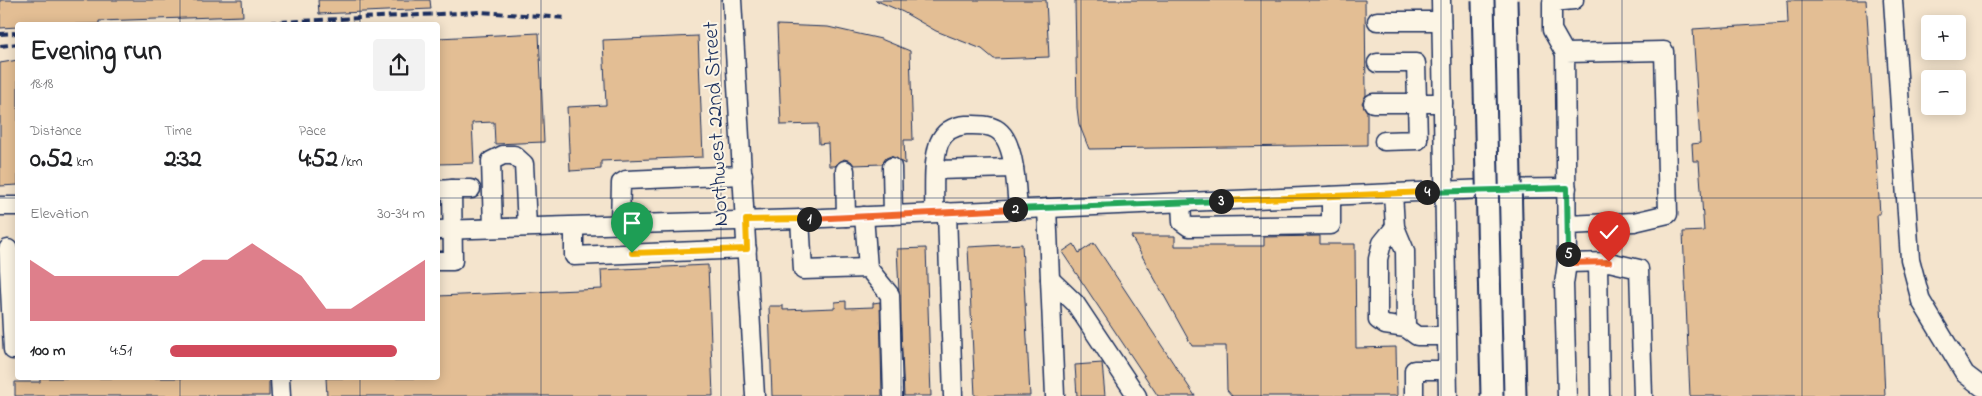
<!DOCTYPE html>
<html lang="en">
<head>
<meta charset="utf-8">
<style>
  :root { --surface:#fff; --page:#f2f2f2; --text:#202124; --muted:#757577; --accent:#d1495b }
  body { margin:0; font-family:"Indie Flower",sans-serif; background:var(--page); color:var(--text); height:100vh; display:flex; flex-direction:column; font-size:19px; white-space:nowrap }
  * { box-sizing:border-box; margin:0 }
  p { font-size:16px; color:var(--muted) }
  .icon { flex:none; width:28px; height:28px; fill:none; stroke:currentColor; stroke-width:2; stroke-linecap:round; stroke-linejoin:round }
  .map { position:relative; flex:1; overflow:hidden }
  .details { position:absolute; left:15px; top:22px; width:425px; height:358px; display:flex; flex-direction:column; background:var(--surface); border-radius:5px; box-shadow:0 2px 12px #0003 }
  .details>* { flex:none }
  .tools { position:absolute; left:1921px; top:15px; display:grid; gap:10px }
  .tools a { display:grid; place-items:center; width:45px; height:45px; border-radius:5px; background:var(--surface); box-shadow:0 2px 12px #0003; font-size:25px }
  .pin { position:absolute; display:grid; place-items:center; width:42px; height:42px; color:#fff; margin:-51px -21px; border-radius:50% 50% 50% 0; rotate:-45deg; box-shadow:0 0 5px #0007 }
  .pin .icon { rotate:45deg }
  .km { position:absolute; width:25px; height:25px; margin:-12px; border-radius:50%; background:#222; color:#fff; font-size:14px; line-height:25px; text-align:center }
  .round { display:grid; place-items:center; flex:none; width:52px; height:52px; border-radius:5px; background:var(--page) }
  .summary { display:flex; align-items:center; justify-content:space-between; height:85px; padding:0 15px }
  h1 { font-size:28px; font-weight:700; line-height:38px }
  .figures { display:grid; grid-template-columns:repeat(3,1fr); gap:8px; height:85px; padding:5px 15px }
  .figures div { display:grid; align-content:center }
  .figures b { font-size:25px; font-weight:700 }
  .figures small { font-size:14px; font-weight:400 }
  .figures p { font-size:14px }
  .chart { height:140px; padding:10px 15px }
  .chart p { display:flex; justify-content:space-between }
  .chart svg { width:100%; height:90px; margin-top:5px; fill:var(--accent); opacity:.7 }
  ul { padding:0 15px; list-style:none; font-size:16px }
  li { display:grid; grid-template-columns:80px 60px 1fr; align-items:center; height:38px }
  li i { height:12px; border-radius:6px; background:var(--accent) }
  .map>svg:first-child { display:block }
  .building { fill:#e3be94; stroke:#1b2f5e }
  .lines { fill:none; stroke-linecap:round; stroke-linejoin:round }
  .minor-casing { stroke:#1b2f5e; stroke-width:21 }
  .minor { stroke:#fcf5e5; stroke-width:18 }
  .rail { stroke:#1b2f5e; stroke-width:4; stroke-dasharray:8 4; stroke-linecap:butt }
  .major-bridge-casing { stroke:#1b2f5e; stroke-width:25; stroke-linecap:butt }
  .major-bridge { stroke:#fcf5e5; stroke-width:21 }
  .split-1-casing { stroke:#fff; stroke-width:10 }
  .split-2-casing { stroke:#fff; stroke-width:10 }
  .split-3-casing { stroke:#fff; stroke-width:10 }
  .split-4-casing { stroke:#fff; stroke-width:10 }
  .split-5-casing { stroke:#fff; stroke-width:10 }
  .split-6-casing { stroke:#fff; stroke-width:10 }
  .split-1 { stroke:#f5b400; stroke-width:6 }
  .split-2 { stroke:#f0652b; stroke-width:6 }
  .split-3 { stroke:#22a559; stroke-width:6 }
  .split-4 { stroke:#f5b400; stroke-width:6 }
  .split-5 { stroke:#22a559; stroke-width:6 }
  .split-6 { stroke:#f0652b; stroke-width:6 }
  .grid { fill:none; stroke:#1b2f5e; stroke-width:1; stroke-opacity:0.55 }
  .labels { text-anchor:middle; dominant-baseline:central; stroke-width:4; stroke-linejoin:round; paint-order:stroke }
  .street-label { font-size:22px; fill:#1b2f5e; stroke:#fcf5e5 }
</style>
</head>
<body>
<div class="map">
<svg width="1982" height="396" viewBox="0 0 1982 396">
  <rect width="100%" height="100%" fill="#f4e4cd"/>
  <filter id="ink" filterUnits="userSpaceOnUse"><feTurbulence type="fractalNoise" baseFrequency=".02" numOctaves="2"/><feDisplacementMap in="SourceGraphic" scale="10" xChannelSelector="R" yChannelSelector="G"/><feConvolveMatrix kernelMatrix="1 2 1 2 8 2 1 2 1" color-interpolation-filters="sRGB"/></filter>
  <g filter="url(#ink)">
    <!-- building -->
    <g class="building">
      <polygon points="0,0 242,0 243,16 99,21 99,24 18,25 18,27 0,28"/>
      <polygon points="318,0 430,0 431,9 319,14"/>
      <polygon points="875,0 1046,0 1049,57 994,59 982,49 936,31 903,12"/>
      <polygon points="1075,0 1365,0 1366,95 1362,103 1367,111 1367,145 1089,149 1079,124 1077,108"/>
      <polygon points="1787,0 1866,0 1880,214 1877,214 1885,396 1690,396 1683,232 1704,231 1699,161 1693,161 1692,144 1700,143 1693,29 1788,23"/>
      <polygon points="777,25 828,27 881,39 910,51 913,140 904,140 905,164 891,156 886,158 882,164 854,165 851,161 844,159 835,166 829,166 828,143 819,144 818,124 781,125"/>
      <polygon points="539,33 544,142 495,144 494,122 472,123 474,163 438,164 438,38"/>
      <polygon points="698,36 703,157 601,161 601,169 570,171 567,107 606,105 603,40"/>
      <polygon points="18,60 18,185 0,186 0,63"/>
      <polygon points="1131,236 1175,236 1175,246 1264,246 1264,237 1320,236 1320,244 1355,244 1356,348 1396,347 1397,396 1232,396 1227,390 1226,346 1192,346"/>
      <polygon points="1094,243 1195,396 1158,396 1062,252 1074,244 1079,253"/>
      <polygon points="1022,244 1030,396 975,396 968,247"/>
      <polygon points="926,248 931,396 904,396 897,249"/>
      <polygon points="708,265 713,396 327,396 326,378 438,378 438,296 602,289 601,270"/>
      <polygon points="846,301 846,308 873,307 873,303 880,302 882,396 772,396 769,306 783,306 783,310 835,308 835,302"/>
      <polygon points="1102,363 1105,396 1077,396 1075,365"/>
      <polygon points="40,378 269,378 269,396 15,396 15,382 40,382"/>
    </g>
    <g class="lines">
      <defs>
        <g id="minor">
          <polyline points="732,0 755,396"/>
          <polyline points="1441,0 1448,396"/>
          <polyline points="1893,0 1910,259 1921,301 1965,374 1982,387"/>
          <polyline points="1377,21 1441,21"/>
          <polyline points="1565,53 1552,30 1552,2 1574,0"/>
          <polyline points="1377,63 1416,63 1418,140 1384,141"/>
          <polyline points="1373,103 1443,103"/>
          <polyline points="892,167 893,215"/>
          <polyline points="845,170 846,217"/>
          <polyline points="936,170 1014,168"/>
          <polyline points="452,189 471,189"/>
          <polyline points="438,190 452,189 453,261 438,261"/>
          <polyline points="1393,193 1395,227 1405,251 1406,328"/>
          <polyline points="1181,202 1182,222 1189,227 1331,225 1331,196"/>
          <polyline points="0,206 18,206"/>
          <polyline points="1047,208 1055,396"/>
          <path d="M 934,212 C 935,191 932,164 939,143 C 944,131 954,126 966,125 C 976,125 988,124 996,129 C 1016,140 1016,190 1018,209"/>
          <polyline points="947,212 953,396"/>
          <polyline points="864,216 868,268 890,295 893,396"/>
          <polyline points="800,219 803,270 868,268"/>
          <polyline points="620,225 621,183 626,180 743,175"/>
          <polyline points="1567,225 1634,222 1668,214 1664,51 1565,53 1567,263 1609,262 1639,269 1643,396"/>
          <polyline points="574,227 574,256 747,249"/>
          <polyline points="1395,227 1382,243 1378,259 1378,320 1385,325 1406,328 1417,336 1446,336"/>
          <polyline points="493,228 491,161 503,155 514,155 524,164 527,227"/>
          <polyline points="438,230 800,219 1486,189 1567,188"/>
          <polyline points="8,249 13,350"/>
          <polyline points="1598,263 1600,396"/>
          <polyline points="1050,279 1075,303 1137,396"/>
          <polyline points="280,378 281,396"/>
          <polyline points="1414,396 1414,370 1447,370"/>
          <polyline points="1567,396 1564,284 1567,263"/>
        </g>
      </defs>
      <!-- minor casing -->
      <use href="#minor" class="minor-casing"/>
      <!-- minor -->
      <use href="#minor" class="minor"/>
      <!-- rail -->
      <g class="rail">
        <polyline points="220,25 480,12 567,18"/>
        <polyline points="0,34 18,33"/>
        <polyline points="0,46 18,44"/>
      </g>
      <defs>
        <g id="major-bridge">
          <polyline points="1483,0 1492,396"/>
          <polyline points="1506,0 1515,396"/>
        </g>
      </defs>
      <!-- major-bridge casing -->
      <use href="#major-bridge" class="major-bridge-casing"/>
      <!-- major-bridge -->
      <use href="#major-bridge" class="major-bridge"/>
    </g>
  </g>
  <g class="lines" filter="url(#ink)">
    <defs>
      <polyline id="split-1" points="632,253 747,249 746,220 809,219"/>
      <polyline id="split-2" points="809,219 1015,209"/>
      <polyline id="split-3" points="1015,209 1221,201"/>
      <polyline id="split-4" points="1221,201 1427,192"/>
      <polyline id="split-5" points="1427,192 1567,188 1568,254"/>
      <polyline id="split-6" points="1568,254 1568,263 1609,262"/>
    </defs>
    <!-- split-1 casing -->
    <use href="#split-1" class="split-1-casing"/>
    <!-- split-2 casing -->
    <use href="#split-2" class="split-2-casing"/>
    <!-- split-3 casing -->
    <use href="#split-3" class="split-3-casing"/>
    <!-- split-4 casing -->
    <use href="#split-4" class="split-4-casing"/>
    <!-- split-5 casing -->
    <use href="#split-5" class="split-5-casing"/>
    <!-- split-6 casing -->
    <use href="#split-6" class="split-6-casing"/>
    <!-- split-1 -->
    <use href="#split-1" class="split-1"/>
    <!-- split-2 -->
    <use href="#split-2" class="split-2"/>
    <!-- split-3 -->
    <use href="#split-3" class="split-3"/>
    <!-- split-4 -->
    <use href="#split-4" class="split-4"/>
    <!-- split-5 -->
    <use href="#split-5" class="split-5"/>
    <!-- split-6 -->
    <use href="#split-6" class="split-6"/>
  </g>
  <!-- grid -->
  <path class="grid" d="M 180,0 L 180,25M 360,0 L 360,25M 541,0 L 541,396M 721,0 L 721,396M 901,0 L 901,396M 1081,0 L 1081,396M 1261,0 L 1261,396M 1441,0 L 1441,396M 1622,0 L 1622,396M 1802,0 L 1802,396M 0,198 L 18,198M 438,198 L 1982,198M 180,378 L 180,396M 360,378 L 360,396"/>
  <g class="labels">
    <!-- street labels -->
    <g class="street-label">
      <text transform="translate(717 124) rotate(-93)">Northwest 22nd Street</text>
    </g>
  </g>
</svg>
<div class="tools">
<a>+</a>
<a>−</a>
</div>
<div class="pin" style="left:632px;top:253px;background:#1e9e55"><svg class="icon" aria-label="arrive" viewBox="0 0 24 24"><path d="M6 21V4h12l-3 4 3 4H6"/></svg></div>
<div class="pin" style="left:1609px;top:262px;background:#d93025"><svg class="icon" aria-label="check" viewBox="0 0 24 24"><path d="M5 12l5 5 9-10"/></svg></div>
<b class="km" style="left:809px;top:219px">1</b>
<b class="km" style="left:1015px;top:209px">2</b>
<b class="km" style="left:1221px;top:201px">3</b>
<b class="km" style="left:1427px;top:192px">4</b>
<b class="km" style="left:1568px;top:254px">5</b>
<section class="details">
<div class="summary"><div><h1>Evening run</h1><p>18:18</p></div><a class="round"><svg class="icon" aria-label="share" viewBox="0 0 24 24"><path d="M12 15V3M7 8l5-5 5 5M5 13v7h14v-7"/></svg></a></div>
<div class="figures">
<div><p>Distance</p><b>0.52<small> km</small></b></div>
<div><p>Time</p><b>2:32</b></div>
<div><p>Pace</p><b>4:52<small> /km</small></b></div>
</div>
<div class="chart"><p><span>Elevation</span>30–34 m</p>
<svg viewBox="0 0 160 44" preserveAspectRatio="none"><path d="M0 44V14L10 22L20 22L30 22L40 22L50 22L60 22L70 14L80 14L90 6L100 14L110 22L120 38L130 38L140 30L150 22L160 14V44z"/></svg>
</div>
<ul>
<li><b>100 m</b>4:51<i style="width:89%"></i></li>
</ul>
</section>
</div>
</body>
</html>
